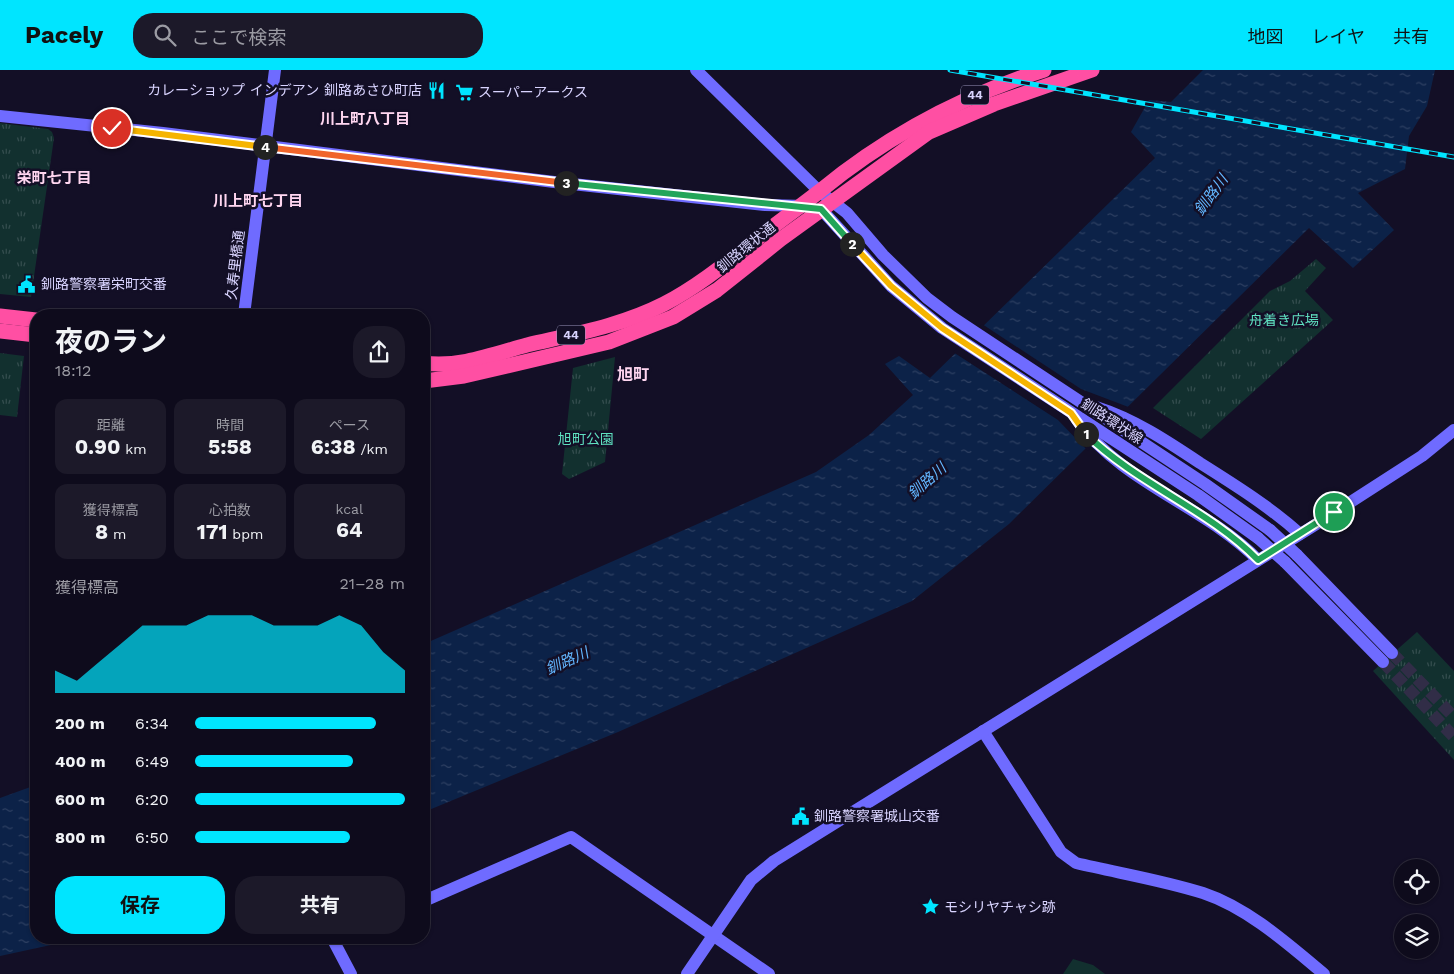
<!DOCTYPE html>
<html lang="ja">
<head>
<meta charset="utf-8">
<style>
  :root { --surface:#0e0b1c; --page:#1c1929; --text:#f1f3f6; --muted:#9b9ba3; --line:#2e2b3b; --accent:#00e5ff }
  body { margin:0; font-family:"Work Sans","Noto Sans JP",sans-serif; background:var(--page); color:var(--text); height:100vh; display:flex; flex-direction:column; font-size:19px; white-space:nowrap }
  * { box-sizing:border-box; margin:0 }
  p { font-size:16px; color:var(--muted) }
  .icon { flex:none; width:28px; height:28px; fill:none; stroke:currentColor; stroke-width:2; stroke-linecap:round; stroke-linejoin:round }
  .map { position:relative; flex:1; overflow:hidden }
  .drawer { position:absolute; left:30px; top:239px; width:400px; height:635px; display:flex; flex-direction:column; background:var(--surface); border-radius:20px; box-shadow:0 1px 4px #0004,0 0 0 1px var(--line) }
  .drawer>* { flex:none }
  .fabs { position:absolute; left:1394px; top:789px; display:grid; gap:10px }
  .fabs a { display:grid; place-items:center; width:45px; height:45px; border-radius:50%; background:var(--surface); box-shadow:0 1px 4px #0004,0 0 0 1px var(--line); font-size:25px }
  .pin { position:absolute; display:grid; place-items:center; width:42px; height:42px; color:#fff; margin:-21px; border:2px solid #fff; border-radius:50%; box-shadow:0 1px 5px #0007 }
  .km { position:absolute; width:25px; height:25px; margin:-12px; border-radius:50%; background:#222; color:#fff; font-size:14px; line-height:25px; text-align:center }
  .round { display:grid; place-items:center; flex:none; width:52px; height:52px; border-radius:20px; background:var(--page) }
  .headline { display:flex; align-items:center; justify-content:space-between; height:85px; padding:0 25px }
  h1 { font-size:28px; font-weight:700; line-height:38px }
  .stats { display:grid; grid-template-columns:repeat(3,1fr); gap:8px; height:85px; padding:5px 25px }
  .stats div { display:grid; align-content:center; border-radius:12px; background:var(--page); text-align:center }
  .stats b { font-size:21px; font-weight:700 }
  .stats small { font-size:14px; font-weight:400 }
  .stats p { font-size:14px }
  .chart { height:140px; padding:10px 25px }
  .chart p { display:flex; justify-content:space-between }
  .chart svg { width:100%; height:90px; margin-top:5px; fill:var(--accent); opacity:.7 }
  .primary-button { display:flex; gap:10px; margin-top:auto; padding:10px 25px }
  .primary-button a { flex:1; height:58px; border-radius:20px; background:var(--accent); color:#111; font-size:20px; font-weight:700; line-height:58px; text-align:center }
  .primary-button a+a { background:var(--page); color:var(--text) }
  ul { padding:0 25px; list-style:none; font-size:16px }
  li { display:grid; grid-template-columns:80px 60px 1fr; align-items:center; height:38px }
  li i { height:12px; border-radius:6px; background:var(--accent) }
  header { display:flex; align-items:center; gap:30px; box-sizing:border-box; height:70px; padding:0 25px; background:var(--accent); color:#111 }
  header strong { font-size:24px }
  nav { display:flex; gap:28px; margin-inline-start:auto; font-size:18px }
  .search { width:350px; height:45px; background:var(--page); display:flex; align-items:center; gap:12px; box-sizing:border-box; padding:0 18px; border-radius:20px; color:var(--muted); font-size:19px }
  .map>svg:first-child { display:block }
  .park { fill:url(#park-tufts) }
  .garden { fill:#12302f }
  .water { fill:url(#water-ripples) }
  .pier { fill:#130f26 }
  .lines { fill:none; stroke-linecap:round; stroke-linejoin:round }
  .secondary-tunnel { stroke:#312d47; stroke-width:12; stroke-dasharray:12 6; stroke-linecap:butt }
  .secondary { stroke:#6f6bff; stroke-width:12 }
  .highway { stroke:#ff4fa3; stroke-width:15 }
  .rail-casing { stroke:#00e5ff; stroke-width:5 }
  .rail { stroke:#130f26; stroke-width:3; stroke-dasharray:9; stroke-linecap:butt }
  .secondary-bridge { stroke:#6f6bff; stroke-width:12 }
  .split-1-casing { stroke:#fff; stroke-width:10 }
  .split-2-casing { stroke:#fff; stroke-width:10 }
  .split-3-casing { stroke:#fff; stroke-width:10 }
  .split-4-casing { stroke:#fff; stroke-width:10 }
  .split-5-casing { stroke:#fff; stroke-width:10 }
  .split-1 { stroke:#22a559; stroke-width:6 }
  .split-2 { stroke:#f5b400; stroke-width:6 }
  .split-3 { stroke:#22a559; stroke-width:6 }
  .split-4 { stroke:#f0652b; stroke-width:6 }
  .split-5 { stroke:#f5b400; stroke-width:6 }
  .labels { text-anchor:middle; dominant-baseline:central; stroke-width:5; stroke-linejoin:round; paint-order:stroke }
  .shield { fill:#130f26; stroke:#9e99be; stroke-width:1 }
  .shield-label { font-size:12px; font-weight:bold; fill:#d9d4ff }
  .poi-label { font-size:14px; fill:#d9d4ff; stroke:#130f26; text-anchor:start }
  .street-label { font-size:14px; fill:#d9d4ff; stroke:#130f26 }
  .park-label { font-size:14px; fill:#5fe0c0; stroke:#130f26 }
  .neighbourhood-label { font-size:15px; font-weight:bold; fill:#ffd6f0; stroke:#130f26 }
  .water-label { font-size:15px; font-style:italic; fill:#62b6ff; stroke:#130f26 }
  .quarter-label { font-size:16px; font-weight:bold; fill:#ffd6f0; stroke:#130f26 }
</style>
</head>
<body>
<header>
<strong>Pacely</strong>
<div class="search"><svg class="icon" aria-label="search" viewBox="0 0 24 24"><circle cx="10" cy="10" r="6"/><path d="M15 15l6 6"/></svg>ここで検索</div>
<nav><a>地図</a><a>レイヤ</a><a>共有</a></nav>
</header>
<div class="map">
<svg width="1454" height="904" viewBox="0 0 1454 904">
  <defs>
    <pattern id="park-tufts" width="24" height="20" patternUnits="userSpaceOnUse" patternTransform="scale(1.25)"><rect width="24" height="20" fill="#12302f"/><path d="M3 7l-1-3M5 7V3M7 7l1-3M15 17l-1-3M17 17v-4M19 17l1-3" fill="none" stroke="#344d4e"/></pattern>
    <pattern id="water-ripples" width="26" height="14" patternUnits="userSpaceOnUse" patternTransform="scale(1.25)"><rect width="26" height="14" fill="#0c2248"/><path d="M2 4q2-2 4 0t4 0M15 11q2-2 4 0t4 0" fill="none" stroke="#2f4163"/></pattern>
  </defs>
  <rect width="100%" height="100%" fill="#130f26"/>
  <!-- park -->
  <g class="park">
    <polygon points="0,53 48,59 52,62 54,68 31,227 0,224"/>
    <polygon points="1316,189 1326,198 1305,221 1333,250 1201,369 1153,338 1270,221 1290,211"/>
    <polygon points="0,283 24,286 17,347 0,345"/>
    <polygon points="615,287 605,392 569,409 562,404 573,298"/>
    <polygon points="1417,562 1454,601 1454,690 1373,601"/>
  </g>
  <!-- garden -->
  <polygon class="garden" points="1073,889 1093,895 1105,904 1063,904"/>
  <!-- water -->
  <g class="water">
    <polygon points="1203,0 1435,0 1427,36 1409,66 1405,99 1358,123 1394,160 1353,198 1309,158 1009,454 912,531 618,662 424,742 424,574 816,402 869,365 913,325 885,294 899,286 930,308 1155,88 1131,62 1149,30 1171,32"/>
    <polygon points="36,715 36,868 83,868 0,886 0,728"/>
  </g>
  <!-- pier -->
  <polygon class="pier" points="982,254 1081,319 1131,338 1088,381 1058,350 953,282"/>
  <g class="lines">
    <!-- secondary-tunnel -->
    <g class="secondary-tunnel">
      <polyline points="1392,583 1454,647"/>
      <polyline points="1383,592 1454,667"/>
    </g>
    <!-- secondary -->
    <g class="secondary">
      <polyline points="696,0 819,121 847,143 883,185 927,228 952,247 1205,414 1270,460"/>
      <polyline points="0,46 163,63 554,112 765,135 805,136"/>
      <polyline points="821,139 891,216 942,258 1198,425 1258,468"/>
      <polyline points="244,245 275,0"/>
      <path d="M 1096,337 C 1134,349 1167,371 1200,393 C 1235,415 1270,437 1300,464"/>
      <path d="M 1077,350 C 1122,413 1205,436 1258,490"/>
      <polyline points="1297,485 1392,583"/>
      <polyline points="1285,492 1383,592"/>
      <path d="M 983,661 L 1061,782 L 1076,793 C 1118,803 1162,810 1203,823 C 1248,838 1288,874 1324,904"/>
      <polyline points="424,831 571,767 769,904"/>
      <polyline points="332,868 351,904"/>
      <polyline points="687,904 751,810 774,791 1315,455 1422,386 1454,360"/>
    </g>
    <!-- highway -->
    <g class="highway">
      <polyline points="0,246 36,250"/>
      <polyline points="0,261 36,265"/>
      <path d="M 424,293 C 458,298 494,284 527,275 C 574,264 621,256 664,234 C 697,217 725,194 754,171 C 776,154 798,138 820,121 C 887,66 962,26 1044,0"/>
      <polyline points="424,311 464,306 609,272 673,247 717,220 781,169 929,62 994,34 1092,0"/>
    </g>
    <defs>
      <polyline id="rail" points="950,0 1454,87"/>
    </defs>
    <!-- rail casing -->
    <use href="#rail" class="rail-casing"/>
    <!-- rail -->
    <use href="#rail" class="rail"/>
    <!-- secondary-bridge -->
    <g class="secondary-bridge">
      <polyline points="1270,460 1297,485"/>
      <polyline points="1258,468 1285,492"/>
    </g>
  </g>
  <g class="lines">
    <defs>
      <path id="split-1" d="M 1086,364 C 1137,414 1208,439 1258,490 L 1334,442"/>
      <polyline id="split-2" points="852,174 891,216 942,258 1071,343 1086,364"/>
      <polyline id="split-3" points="566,113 821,139 852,174"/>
      <polyline id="split-4" points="265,77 566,113"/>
      <polyline id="split-5" points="112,58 265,77"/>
    </defs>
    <!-- split-1 casing -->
    <use href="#split-1" class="split-1-casing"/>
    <!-- split-2 casing -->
    <use href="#split-2" class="split-2-casing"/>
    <!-- split-3 casing -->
    <use href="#split-3" class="split-3-casing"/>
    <!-- split-4 casing -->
    <use href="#split-4" class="split-4-casing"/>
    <!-- split-5 casing -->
    <use href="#split-5" class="split-5-casing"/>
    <!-- split-1 -->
    <use href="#split-1" class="split-1"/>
    <!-- split-2 -->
    <use href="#split-2" class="split-2"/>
    <!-- split-3 -->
    <use href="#split-3" class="split-3"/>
    <!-- split-4 -->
    <use href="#split-4" class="split-4"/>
    <!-- split-5 -->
    <use href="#split-5" class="split-5"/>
  </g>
  <!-- icons -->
  <defs>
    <symbol id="restaurant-bare" viewBox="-9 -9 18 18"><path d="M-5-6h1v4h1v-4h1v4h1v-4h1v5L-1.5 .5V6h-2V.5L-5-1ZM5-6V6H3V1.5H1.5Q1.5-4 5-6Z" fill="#00e5ff" stroke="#130f26" stroke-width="2.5" paint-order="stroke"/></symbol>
    <symbol id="supermarket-bare" viewBox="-9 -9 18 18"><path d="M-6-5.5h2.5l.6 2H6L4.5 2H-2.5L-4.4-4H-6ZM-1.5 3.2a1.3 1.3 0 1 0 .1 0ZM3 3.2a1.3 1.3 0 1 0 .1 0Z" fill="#00e5ff" stroke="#130f26" stroke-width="2.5" paint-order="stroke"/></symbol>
    <symbol id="civic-bare" viewBox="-9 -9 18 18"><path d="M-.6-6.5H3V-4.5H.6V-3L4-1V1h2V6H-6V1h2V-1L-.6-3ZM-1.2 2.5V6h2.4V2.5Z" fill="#00e5ff" stroke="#130f26" stroke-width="2.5" paint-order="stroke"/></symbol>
    <symbol id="sight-bare" viewBox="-9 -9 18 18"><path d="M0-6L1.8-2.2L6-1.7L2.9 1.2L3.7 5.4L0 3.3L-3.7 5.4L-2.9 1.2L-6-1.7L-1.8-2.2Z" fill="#00e5ff" stroke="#130f26" stroke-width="2.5" paint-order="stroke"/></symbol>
  </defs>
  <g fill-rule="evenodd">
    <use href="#restaurant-bare" x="424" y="8" width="25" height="25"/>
    <use href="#supermarket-bare" x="452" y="10" width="25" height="25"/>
    <use href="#civic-bare" x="14" y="202" width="25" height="25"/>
    <use href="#civic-bare" x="788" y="734" width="25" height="25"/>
    <use href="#sight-bare" x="918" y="824" width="25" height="25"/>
  </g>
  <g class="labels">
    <!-- shield labels -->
    <g class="shield">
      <rect x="961" y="15.5" width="28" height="19" rx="4"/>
      <rect x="557" y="255.5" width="28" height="19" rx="4"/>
    </g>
    <g class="shield-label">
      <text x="975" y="25">44</text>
      <text x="571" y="265">44</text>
    </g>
    <!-- poi labels -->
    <g class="poi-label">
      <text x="422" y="20" text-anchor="end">カレーショップ インデアン 釧路あさひ町店</text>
      <text x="478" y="22">スーパーアークス</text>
      <text x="41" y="214">釧路警察署栄町交番</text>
      <text x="814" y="746">釧路警察署城山交番</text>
      <text x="944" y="837">モシリヤチャシ跡</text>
    </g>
    <!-- street labels -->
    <g class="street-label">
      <text transform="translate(746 177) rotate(-39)">釧路環状通</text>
      <text transform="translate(235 195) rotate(-83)">久寿里橋通</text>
      <text transform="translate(1112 351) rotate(33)">釧路環状線</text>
    </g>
    <!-- park labels -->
    <g class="park-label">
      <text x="1284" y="250">舟着き広場</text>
      <text x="586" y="369">旭町公園</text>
    </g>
    <!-- neighbourhood labels -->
    <g class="neighbourhood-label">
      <text x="365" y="49">川上町八丁目</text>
      <text x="54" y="108">栄町七丁目</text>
      <text x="258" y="131">川上町七丁目</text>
    </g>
    <!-- water labels -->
    <g class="water-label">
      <text transform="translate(1211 125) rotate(-54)">釧路川</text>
      <text transform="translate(927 411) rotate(-42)">釧路川</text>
      <text transform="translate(567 591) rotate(-24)">釧路川</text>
    </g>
    <!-- quarter labels -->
    <g class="quarter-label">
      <text x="633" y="304">旭町</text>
    </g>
  </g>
</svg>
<div class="fabs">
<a><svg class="icon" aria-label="locate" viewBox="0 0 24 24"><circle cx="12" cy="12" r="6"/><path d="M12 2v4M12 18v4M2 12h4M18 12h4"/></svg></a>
<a><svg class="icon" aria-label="layers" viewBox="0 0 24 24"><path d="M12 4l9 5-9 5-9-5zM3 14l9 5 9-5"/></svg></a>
</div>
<div class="pin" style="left:1334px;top:442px;background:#1e9e55"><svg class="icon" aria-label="arrive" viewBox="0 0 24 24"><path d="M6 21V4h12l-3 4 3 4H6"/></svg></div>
<div class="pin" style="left:112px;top:58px;background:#d93025"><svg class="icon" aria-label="check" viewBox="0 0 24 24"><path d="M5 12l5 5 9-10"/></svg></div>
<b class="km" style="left:1086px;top:364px">1</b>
<b class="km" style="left:852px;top:174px">2</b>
<b class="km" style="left:566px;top:113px">3</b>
<b class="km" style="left:265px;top:77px">4</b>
<section class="drawer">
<div class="headline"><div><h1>夜のラン</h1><p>18:12</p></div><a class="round"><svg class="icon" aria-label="share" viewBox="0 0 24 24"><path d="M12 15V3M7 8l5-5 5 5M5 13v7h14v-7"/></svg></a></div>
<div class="stats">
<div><p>距離</p><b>0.90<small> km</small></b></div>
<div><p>時間</p><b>5:58</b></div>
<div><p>ペース</p><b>6:38<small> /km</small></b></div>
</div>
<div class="stats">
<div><p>獲得標高</p><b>8<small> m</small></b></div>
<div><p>心拍数</p><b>171<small> bpm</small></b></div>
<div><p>kcal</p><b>64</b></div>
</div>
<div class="chart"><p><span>獲得標高</span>21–28 m</p>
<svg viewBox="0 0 160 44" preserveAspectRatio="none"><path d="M0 44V33L10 38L20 29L30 20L40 11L50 11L60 11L70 6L80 6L90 6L100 11L110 11L120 11L130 6L140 11L150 24L160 33V44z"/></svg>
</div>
<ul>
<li><b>200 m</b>6:34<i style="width:86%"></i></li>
<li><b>400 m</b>6:49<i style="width:75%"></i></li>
<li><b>600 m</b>6:20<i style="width:100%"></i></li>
<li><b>800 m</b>6:50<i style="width:74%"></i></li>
</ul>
<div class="primary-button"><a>保存</a><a>共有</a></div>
</section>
</div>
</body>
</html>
